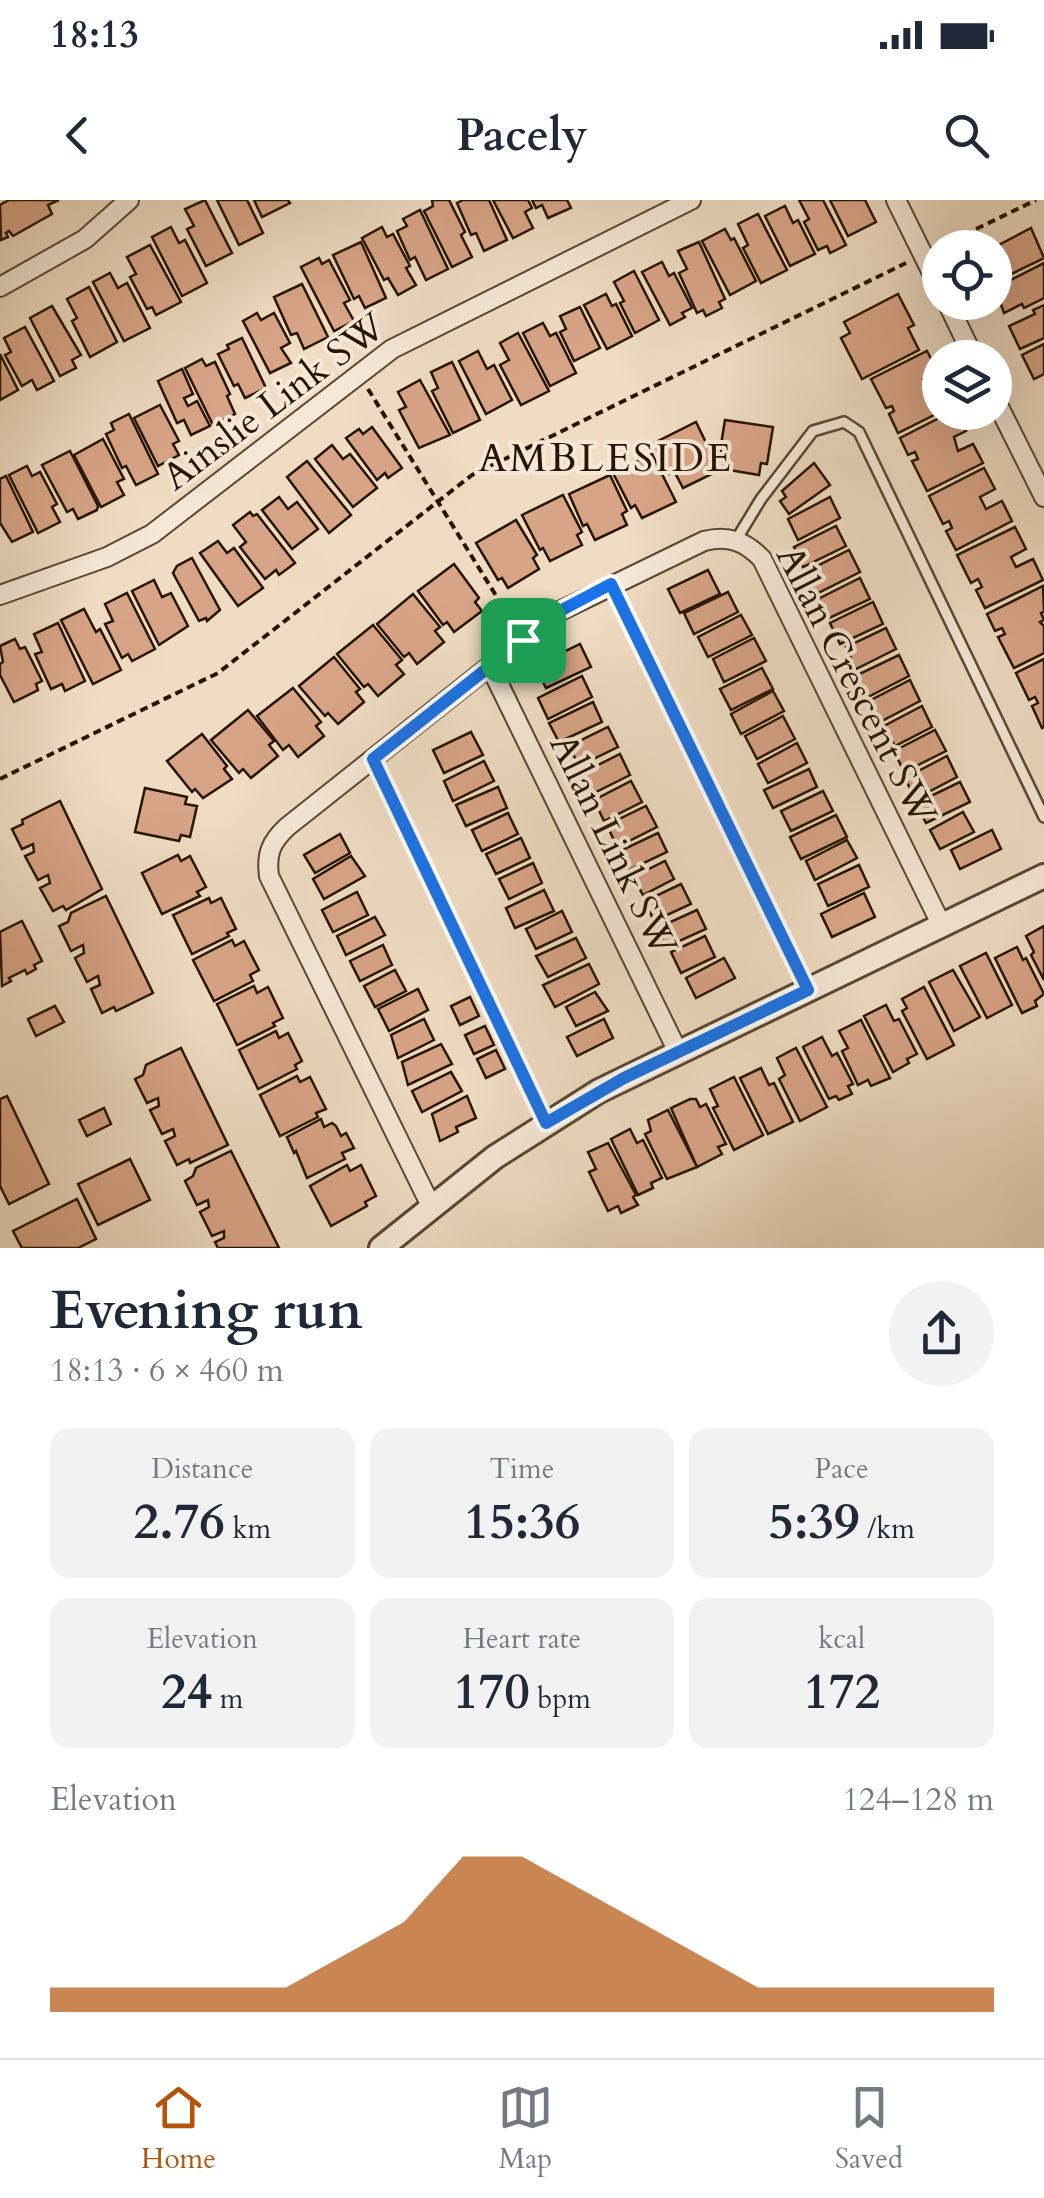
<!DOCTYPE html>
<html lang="en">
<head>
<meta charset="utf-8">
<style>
  :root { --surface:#fff; --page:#f2f2f3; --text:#1f2937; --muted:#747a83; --line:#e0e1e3; --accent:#b45309 }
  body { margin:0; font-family:Cardo,serif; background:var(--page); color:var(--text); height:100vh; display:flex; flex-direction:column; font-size:38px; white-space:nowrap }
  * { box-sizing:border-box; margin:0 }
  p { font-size:32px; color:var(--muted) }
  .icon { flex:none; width:55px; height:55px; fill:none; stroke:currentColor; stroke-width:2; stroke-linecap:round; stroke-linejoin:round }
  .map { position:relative; height:1048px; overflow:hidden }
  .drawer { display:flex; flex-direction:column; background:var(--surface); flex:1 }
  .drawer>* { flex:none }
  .controls { position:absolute; left:922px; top:30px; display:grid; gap:20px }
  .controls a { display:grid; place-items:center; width:90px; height:90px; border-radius:50%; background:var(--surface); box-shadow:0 10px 40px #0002; font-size:50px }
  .pin { position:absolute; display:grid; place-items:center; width:85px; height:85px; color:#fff; margin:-42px; border-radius:20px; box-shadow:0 5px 15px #0006 }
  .round { display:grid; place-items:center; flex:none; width:105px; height:105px; border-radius:52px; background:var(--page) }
  .overview { display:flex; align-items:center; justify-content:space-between; height:170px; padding:0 50px }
  h1 { font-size:55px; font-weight:600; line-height:75px }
  .metrics { display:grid; grid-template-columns:repeat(3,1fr); gap:15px; height:170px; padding:10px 50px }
  .metrics div { display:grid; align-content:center; border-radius:20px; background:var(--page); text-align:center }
  .metrics b { font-size:50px; font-weight:600 }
  .metrics small { font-size:28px; font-weight:400 }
  .metrics p { font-size:28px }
  .chart { height:280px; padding:20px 50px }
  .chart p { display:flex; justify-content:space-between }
  .chart svg { width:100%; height:180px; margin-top:10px; fill:var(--accent); opacity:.7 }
  .status { display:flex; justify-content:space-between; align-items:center; height:70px; padding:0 50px; background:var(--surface); direction:ltr }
  .status svg { height:28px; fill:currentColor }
  header { display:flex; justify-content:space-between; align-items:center; height:130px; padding:0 50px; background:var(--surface); font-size:45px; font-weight:600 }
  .dock { display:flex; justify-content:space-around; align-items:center; height:140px; border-top:2px solid var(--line); background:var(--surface); font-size:28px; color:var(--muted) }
  .dock a { display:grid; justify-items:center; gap:5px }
  .dock .active { color:var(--accent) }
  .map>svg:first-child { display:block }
  .building { fill:#d8a487; stroke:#271501; stroke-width:2.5 }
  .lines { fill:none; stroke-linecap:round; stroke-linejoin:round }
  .service-casing { stroke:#594732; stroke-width:14 }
  .minor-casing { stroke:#594732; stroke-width:22 }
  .tertiary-casing { stroke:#594732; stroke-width:28 }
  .path { stroke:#271501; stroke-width:4; stroke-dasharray:8 5; stroke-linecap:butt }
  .service { stroke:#f5e8d8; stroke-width:9 }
  .minor { stroke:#f5e8d8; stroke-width:18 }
  .tertiary { stroke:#f5e8d8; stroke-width:22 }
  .route-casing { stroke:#fff; stroke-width:20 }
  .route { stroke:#1a73e8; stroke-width:12 }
  .labels { text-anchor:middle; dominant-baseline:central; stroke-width:8; stroke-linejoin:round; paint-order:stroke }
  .street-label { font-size:38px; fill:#271501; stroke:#f5e8d8 }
  .neighbourhood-label { font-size:40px; letter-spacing:2.5px; fill:#271501; stroke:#f5e8d8 }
</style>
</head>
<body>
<div class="status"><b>18:13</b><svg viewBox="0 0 49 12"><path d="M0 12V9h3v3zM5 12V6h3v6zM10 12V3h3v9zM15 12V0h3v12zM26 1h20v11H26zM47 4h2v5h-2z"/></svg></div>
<header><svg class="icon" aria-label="back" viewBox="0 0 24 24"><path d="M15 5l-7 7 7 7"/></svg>Pacely<svg class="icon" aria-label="search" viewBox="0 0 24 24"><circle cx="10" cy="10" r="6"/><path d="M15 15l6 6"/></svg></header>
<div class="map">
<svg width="1044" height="1048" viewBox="0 0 1044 1048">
  <rect width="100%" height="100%" fill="#efdcc3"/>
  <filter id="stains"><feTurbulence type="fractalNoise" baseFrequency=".002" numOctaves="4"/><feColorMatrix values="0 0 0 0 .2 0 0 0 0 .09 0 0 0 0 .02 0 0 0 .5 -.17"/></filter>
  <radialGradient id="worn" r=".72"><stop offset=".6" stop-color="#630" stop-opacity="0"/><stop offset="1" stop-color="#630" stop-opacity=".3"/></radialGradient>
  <!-- building -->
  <g class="building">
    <polygon points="9,0 59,0 48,5 52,14 13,36 9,31 6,33 8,37 1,40 0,5"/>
    <polygon points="205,0 232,53 206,66 187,29 194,26 185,9"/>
    <polygon points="217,0 247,0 263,33 239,45"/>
    <polygon points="254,0 288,0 290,3 262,17"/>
    <polygon points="449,0 465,32 461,35 472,57 452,67 424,11 433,6 432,0"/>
    <polygon points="463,0 489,0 507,40 484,51 476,33 471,35 457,3"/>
    <polygon points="493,0 528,0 532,8 525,12 533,28 513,38"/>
    <polygon points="532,0 567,0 571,8 548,18 542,5 536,8"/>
    <polygon points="799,0 823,0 846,45 830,53 827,46 818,50 804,22 809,19"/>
    <polygon points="830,0 865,0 876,22 848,36"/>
    <polygon points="785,6 793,23 798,20 815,54 790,66 765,16"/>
    <polygon points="420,10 448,69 426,80 415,57 410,60 397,31 407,26 403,19"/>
    <polygon points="758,14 787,70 761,83 743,48 748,45 738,24"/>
    <polygon points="171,27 179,43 185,40 207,83 182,96 152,37"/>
    <polygon points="382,27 387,37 393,34 410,66 406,68 416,85 398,95 388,78 384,80 362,38"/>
    <polygon points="1031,28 1044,58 995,82 993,48"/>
    <polygon points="725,29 731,40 734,38 756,81 730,95 702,41"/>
    <polygon points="361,42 386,98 365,108 359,96 354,99 333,55"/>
    <polygon points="699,42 725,99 719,102 722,108 706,116 703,110 697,113 679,73 687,69 678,51"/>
    <polygon points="150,45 181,102 156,115 152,107 147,109 130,77 136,74 127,57"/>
    <polygon points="319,58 322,64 329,60 350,100 344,103 354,121 334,131 301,67"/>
    <polygon points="662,62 669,76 674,73 692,108 682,113 685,117 670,125 642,72"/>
    <polygon points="1044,63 1044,98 1024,108 1022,104 1004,113 995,88"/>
    <polygon points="634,71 659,120 635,133 620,103 624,101 614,82"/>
    <polygon points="110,73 118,88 127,83 150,128 124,141 93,82"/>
    <polygon points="302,84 328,137 304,149 297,133 291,135 274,97"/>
    <polygon points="89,87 117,142 90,157 72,121 77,118 67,99"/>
    <polygon points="606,94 612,106 616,104 632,136 607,149 584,105"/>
    <polygon points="898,94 914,125 908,128 919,150 862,179 841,138 850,133 844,122"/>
    <polygon points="1044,105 1044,138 1020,149 1009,126 1035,114 1033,110"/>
    <polygon points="52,106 81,155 72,160 76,168 60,176 30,118"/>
    <polygon points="580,107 600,148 574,161 560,132 566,129 560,116"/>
    <polygon points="257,113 261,120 274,113 290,143 281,148 291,163 270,173 243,121"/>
    <polygon points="543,123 550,136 556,133 576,173 550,186 523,133"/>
    <polygon points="25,127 54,181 37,190 32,180 22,186 5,155 11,152 4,138"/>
    <polygon points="518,133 549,191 521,205 500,165 509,160 500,143"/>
    <polygon points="242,138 266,188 245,198 238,184 234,186 218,154 229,149 227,145"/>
    <polygon points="1044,144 1044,174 1034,179 1022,155"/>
    <polygon points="478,151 487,169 494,165 512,200 486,214 459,161"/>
    <polygon points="927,151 938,172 923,179 929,191 940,185 940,212 898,233 889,214 894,211 892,206 886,208 871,179"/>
    <polygon points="0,154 18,190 0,200"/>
    <polygon points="202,159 206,166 215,162 230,194 227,196 235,214 213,225 185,168"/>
    <polygon points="452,162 480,220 453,233 432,191 438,188 431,172"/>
    <polygon points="182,169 193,194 184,198 188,206 197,201 210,226 191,235 184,220 177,223 158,181"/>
    <polygon points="420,180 450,235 419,248 399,210 406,207 398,192"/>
    <polygon points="160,205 179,241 173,244 179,255 158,266 134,218"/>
    <polygon points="951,212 957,212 966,231 954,237 958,251 973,244 983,263 927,291 912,261 918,259 915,252 908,255 900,238"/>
    <polygon points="129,214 158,274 136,285 126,266 122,268 106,234 114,230 111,223"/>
    <polygon points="725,220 773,227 767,264 761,263 759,275 723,269 726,252 720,251"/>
    <polygon points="696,222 714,259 709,261 714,273 683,288 674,271 669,274 654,243"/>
    <polygon points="372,227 402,268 388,278 385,273 377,280 346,238 359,229 363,234"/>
    <polygon points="103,239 124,279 117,282 124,295 101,307 74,255"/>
    <polygon points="332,245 343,259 350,254 377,288 353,307 315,259"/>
    <polygon points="70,251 98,306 97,310 78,319 73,309 67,312 42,265"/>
    <polygon points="652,254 676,302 642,318 635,305 631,308 613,273"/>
    <polygon points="307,261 351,315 329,333 287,277"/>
    <polygon points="814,263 830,285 789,314 780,301 786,297 782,291"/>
    <polygon points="27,266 32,276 40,272 57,304 52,307 60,322 38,333 9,275"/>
    <polygon points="984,268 995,289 980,297 986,309 1002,301 1012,321 956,350 946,331 952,328 949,321 943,324 929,296"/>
    <polygon points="610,275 627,311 622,314 627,325 595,340 587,324 583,326 569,294"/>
    <polygon points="6,276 33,332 12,342 0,323 0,279"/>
    <polygon points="563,295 582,332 577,335 582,345 550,361 543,348 540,350 522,315"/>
    <polygon points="279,297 288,309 297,302 318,329 292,349 262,310"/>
    <polygon points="830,297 840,318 798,340 788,319"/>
    <polygon points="250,312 253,316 257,314 295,363 279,375 276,370 265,379 240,347 246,342 233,325"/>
    <polygon points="516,320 537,355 533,358 539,369 508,388 502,378 498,380 476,343"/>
    <polygon points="836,326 846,346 803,367 794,347"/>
    <polygon points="1015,327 1026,349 1011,357 1016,367 1033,359 1043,380 985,408 976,390 982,387 978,379 971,383 957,355"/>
    <polygon points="218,341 227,353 234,348 263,388 238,406 200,353"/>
    <polygon points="849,350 860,372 816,394 805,372"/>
    <polygon points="192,358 220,410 207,421 206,418 199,421 173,373 177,366"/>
    <polygon points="454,364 479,398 475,402 482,411 454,432 447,422 443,425 418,391"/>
    <polygon points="708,370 720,394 680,413 668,389"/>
    <polygon points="860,378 870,399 827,419 818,399"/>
    <polygon points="154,380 162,397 171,393 188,426 159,445 132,391"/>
    <polygon points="1043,386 1044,412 1041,413 1044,420 1040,422 1044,426 1044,453 1014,468 998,437 1005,434 1002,428 995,431 987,414"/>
    <polygon points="728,392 738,412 694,434 684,413"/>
    <polygon points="127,393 155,449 132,461 128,454 122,458 105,424 113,421 105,404"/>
    <polygon points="413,394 440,427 435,431 444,442 417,464 409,453 404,457 377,424"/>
    <polygon points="873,402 883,424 840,444 830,423"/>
    <polygon points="84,409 96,432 100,429 121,470 93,484 61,420"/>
    <polygon points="741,415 752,435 708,457 698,437"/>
    <polygon points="58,423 85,481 65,491 62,484 51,489 35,454 42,452 34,434"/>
    <polygon points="373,425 402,460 396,465 404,474 378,496 368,484 364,487 337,454"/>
    <polygon points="886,428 896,449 856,469 846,447"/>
    <polygon points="754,438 766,461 724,482 713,459"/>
    <polygon points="15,439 20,449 25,447 42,481 36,484 38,490 14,502 0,475 0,464 3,462 0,446"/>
    <polygon points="580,444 591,467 546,488 535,466"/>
    <polygon points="899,455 909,476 864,499 853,477"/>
    <polygon points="334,457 360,489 356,492 364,502 338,524 328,513 325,516 299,486"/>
    <polygon points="1044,459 1044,527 1042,528 1032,506 1038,503 1035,497 1029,500 1016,473"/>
    <polygon points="762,468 773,489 731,510 720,489"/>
    <polygon points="582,476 592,497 548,519 538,498"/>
    <polygon points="910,480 920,501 878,523 867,502"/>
    <polygon points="293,488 321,522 316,526 324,536 298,557 289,545 283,550 257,516"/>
    <polygon points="773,491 784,511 741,534 731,514"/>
    <polygon points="593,502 602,522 559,542 549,523"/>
    <polygon points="922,506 932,527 895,546 884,526"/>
    <polygon points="248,510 274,541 269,545 278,556 251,578 243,569 239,573 211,540"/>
    <polygon points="783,516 795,539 757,559 745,536"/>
    <polygon points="608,527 618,547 579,566 569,546"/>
    <polygon points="935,530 946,551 904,572 894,551"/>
    <polygon points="471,532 483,555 444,573 433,550"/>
    <polygon points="202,534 227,566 224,569 232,579 203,598 195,589 192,592 167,561"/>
    <polygon points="797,543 807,563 768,583 758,564"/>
    <polygon points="620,554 630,575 590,595 580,574"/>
    <polygon points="947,556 957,577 915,599 905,578"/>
    <polygon points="484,561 494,581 453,601 444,581"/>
    <polygon points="809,569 817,587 773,608 764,590"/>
    <polygon points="631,581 642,602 604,621 594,600"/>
    <polygon points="960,582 970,602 926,623 916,603"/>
    <polygon points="498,587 507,608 466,626 456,605"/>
    <polygon points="145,588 187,597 185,604 197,606 190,637 181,635 179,641 135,632"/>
    <polygon points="823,591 833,611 791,631 781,611"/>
    <polygon points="60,601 102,689 66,710 63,706 53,711 40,688 50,683 48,675 38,680 25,656 34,652 33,644 22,649 12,629 23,624 22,620"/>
    <polygon points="646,606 657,627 617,647 607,625"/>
    <polygon points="963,612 974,632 940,649 930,630"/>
    <polygon points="508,613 518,634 482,651 472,630"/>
    <polygon points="836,615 847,637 801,659 790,637"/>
    <polygon points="992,630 1001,649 960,669 951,650"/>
    <polygon points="658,633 667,652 629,670 620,651"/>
    <polygon points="340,634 350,653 315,673 304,655"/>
    <polygon points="521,638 530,658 496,674 486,654"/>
    <polygon points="847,640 857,658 815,680 806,661"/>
    <polygon points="178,655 181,661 190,656 206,687 197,692 200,696 162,714 142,673"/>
    <polygon points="351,656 365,676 324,699 313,679"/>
    <polygon points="665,661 674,679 643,695 633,677"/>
    <polygon points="533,663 542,683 509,699 499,679"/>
    <polygon points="859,665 869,687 828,706 818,684"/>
    <polygon points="681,684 691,704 654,721 645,701"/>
    <polygon points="544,690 554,711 515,728 506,708"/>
    <polygon points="357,692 368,715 333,732 322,710"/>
    <polygon points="864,693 875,717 832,737 821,714"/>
    <polygon points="106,696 153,793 116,811 114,807 102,813 91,789 100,785 98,776 87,782 75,758 84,753 83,745 71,751 59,726 68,722 71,713"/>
    <polygon points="209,698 211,703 221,698 236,729 227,733 229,736 192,754 173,715"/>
    <polygon points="697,710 706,729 666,747 657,728"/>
    <polygon points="562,711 572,732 536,749 526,729"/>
    <polygon points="375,717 385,735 346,755 337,736"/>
    <polygon points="22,721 42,761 34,765 36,769 27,774 25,770 9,778 11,781 2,786 0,732"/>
    <polygon points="1044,726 1044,780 1031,755 1034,752 1026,736"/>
    <polygon points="705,736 715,757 681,773 671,752"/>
    <polygon points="576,738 586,758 548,777 536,756"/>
    <polygon points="232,740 235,746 244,741 259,770 250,775 253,781 214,801 193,760"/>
    <polygon points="383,745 392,765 360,781 350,761"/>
    <polygon points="1017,747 1023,760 1026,758 1044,794 1035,801 1037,806 1022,813 995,758"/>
    <polygon points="986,753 1012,805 987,818 960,766"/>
    <polygon points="724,758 735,778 696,798 686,778"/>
    <polygon points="589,764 599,784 555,807 543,785"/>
    <polygon points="395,770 406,791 375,807 364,786"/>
    <polygon points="953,770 980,817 954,831 929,782"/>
    <polygon points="254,786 257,793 268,787 283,818 273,823 275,826 237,845 217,804"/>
    <polygon points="924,787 954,845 927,859 902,811 907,808 902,799"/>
    <polygon points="418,789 428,810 389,831 378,809"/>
    <polygon points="595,792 608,811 576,826 566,807"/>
    <polygon points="470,797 479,816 460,825 451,806"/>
    <polygon points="886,805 894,821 899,819 917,854 907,859 909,863 893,872 864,816"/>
    <polygon points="55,806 64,822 36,836 28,819"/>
    <polygon points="424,819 434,840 398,858 391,835"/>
    <polygon points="604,819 613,838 577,856 567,837"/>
    <polygon points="861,820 890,878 871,886 868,880 858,885 842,851 848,848 839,831"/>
    <polygon points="485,826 494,845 474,854 465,835"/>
    <polygon points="276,831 279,838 288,833 302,861 295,865 297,869 258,889 239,850"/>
    <polygon points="822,837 832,856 837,853 853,884 848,886 852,894 839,900 836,896 829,899 803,847"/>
    <polygon points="441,844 452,864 408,885 402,862"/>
    <polygon points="181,848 228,945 190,963 189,959 177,965 165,941 175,936 173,929 162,934 150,910 159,906 158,898 147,903 135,879 143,875 146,865"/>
    <polygon points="796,848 827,907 800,921 779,879 785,875 777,858"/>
    <polygon points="496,850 505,869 486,878 477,859"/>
    <polygon points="761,868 769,885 774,883 793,922 768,934 740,878"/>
    <polygon points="451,872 462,891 422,912 412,891"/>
    <polygon points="297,876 300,882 310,877 326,909 316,913 318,917 280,936 260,895"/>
    <polygon points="734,877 763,935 734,950 713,908 718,906 710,889"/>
    <polygon points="7,896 49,984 9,1004 0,986 0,899"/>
    <polygon points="467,896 476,918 456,927 458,932 440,941 432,914"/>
    <polygon points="690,899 696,899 700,907 706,904 726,944 718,947 722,954 697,967 671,908"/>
    <polygon points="104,908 111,924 87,936 79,920"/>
    <polygon points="668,910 697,967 667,979 645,934 651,931 648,920"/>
    <polygon points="321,919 324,927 332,923 336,926 341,936 346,933 354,948 342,953 345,959 307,978 296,951 294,953 287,937"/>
    <polygon points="630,929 637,943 643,940 662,978 651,983 653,988 638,995 611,939"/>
    <polygon points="608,943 636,995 633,997 638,1005 621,1013 618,1006 608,1011 589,972 596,969 588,952"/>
    <polygon points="231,951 279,1048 218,1048 215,1042 224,1038 224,1031 212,1036 200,1012 209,1007 208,1000 197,1005 185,981 193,976 196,968"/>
    <polygon points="130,959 150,1000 98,1025 78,984"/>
    <polygon points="347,965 350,971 361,965 376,996 365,1002 367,1006 331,1026 310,986"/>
    <polygon points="77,999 96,1039 78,1048 22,1048 13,1031"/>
  </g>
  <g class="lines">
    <defs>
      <g id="service">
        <polyline points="736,340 761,299 813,231 844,222 859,232 1044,617"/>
        <polyline points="611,384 807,788"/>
        <polyline points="373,559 546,922"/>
      </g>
      <g id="minor">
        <polyline points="896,0 940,89"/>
        <polyline points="0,87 85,39 129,0"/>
        <polyline points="947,102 974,158"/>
        <polyline points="995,199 1044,297"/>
        <polyline points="0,395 107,357 152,334 392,149 691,0"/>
        <polyline points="490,466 678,852"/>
        <path d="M 432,1008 L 269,676 C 266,654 271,642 287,627 L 558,412 L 704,341 C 728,335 745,341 762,359 L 942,726"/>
      </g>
      <polyline id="tertiary" points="381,1048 495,957 599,891 1044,676"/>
    </defs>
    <!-- service casing -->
    <use href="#service" class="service-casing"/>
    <!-- minor casing -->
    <use href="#minor" class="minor-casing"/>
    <!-- tertiary casing -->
    <use href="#tertiary" class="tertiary-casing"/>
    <!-- path -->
    <g class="path">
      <polyline points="941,46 1036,0"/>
      <polyline points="368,189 513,423"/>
      <polyline points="0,579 218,473 472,275 906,63"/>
    </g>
    <!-- service -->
    <use href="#service" class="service"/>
    <!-- minor -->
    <use href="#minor" class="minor"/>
    <!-- tertiary -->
    <use href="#tertiary" class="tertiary"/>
  </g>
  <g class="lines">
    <defs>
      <polygon id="route" points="611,384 808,790 624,878 546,923 373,559 558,412"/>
    </defs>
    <!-- route casing -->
    <use href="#route" class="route-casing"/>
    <!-- route -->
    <use href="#route" class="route"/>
  </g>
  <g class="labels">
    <!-- street labels -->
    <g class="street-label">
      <text transform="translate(274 202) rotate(-37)">Ainslie Link SW</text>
      <text transform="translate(856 485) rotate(63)">Allan Crescent SW</text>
      <text transform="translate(613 645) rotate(64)">Allan Link SW</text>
    </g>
    <!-- neighbourhood labels -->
    <g class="neighbourhood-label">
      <text x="606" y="258">AMBLESIDE</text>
    </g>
  </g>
  <rect width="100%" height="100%" filter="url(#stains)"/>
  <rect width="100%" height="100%" fill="url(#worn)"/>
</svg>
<div class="controls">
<a><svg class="icon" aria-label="locate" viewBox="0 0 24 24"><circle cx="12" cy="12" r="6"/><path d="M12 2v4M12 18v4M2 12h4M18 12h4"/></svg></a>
<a><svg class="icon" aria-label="layers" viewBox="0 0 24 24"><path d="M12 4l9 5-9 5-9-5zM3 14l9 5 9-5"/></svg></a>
</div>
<div class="pin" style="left:523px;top:440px;background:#1e9e55"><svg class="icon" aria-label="arrive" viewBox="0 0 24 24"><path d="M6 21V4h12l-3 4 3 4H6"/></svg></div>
</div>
<section class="drawer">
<div class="overview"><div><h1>Evening run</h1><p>18:13 · 6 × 460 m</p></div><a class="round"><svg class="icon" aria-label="share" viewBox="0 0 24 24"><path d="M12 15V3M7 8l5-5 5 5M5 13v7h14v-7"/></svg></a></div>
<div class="metrics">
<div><p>Distance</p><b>2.76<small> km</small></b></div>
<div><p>Time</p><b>15:36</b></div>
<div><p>Pace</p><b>5:39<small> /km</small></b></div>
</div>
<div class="metrics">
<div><p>Elevation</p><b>24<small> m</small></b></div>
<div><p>Heart rate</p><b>170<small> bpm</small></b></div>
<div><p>kcal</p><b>172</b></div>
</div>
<div class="chart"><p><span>Elevation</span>124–128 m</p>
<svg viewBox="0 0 160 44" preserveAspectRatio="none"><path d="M0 44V38L10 38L20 38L30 38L40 38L50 30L60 22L70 6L80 6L90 14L100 22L110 30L120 38L130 38L140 38L150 38L160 38V44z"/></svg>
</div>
</section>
<nav class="dock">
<a class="active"><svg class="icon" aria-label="home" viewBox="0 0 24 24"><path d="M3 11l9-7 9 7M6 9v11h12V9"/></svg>Home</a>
<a><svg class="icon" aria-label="map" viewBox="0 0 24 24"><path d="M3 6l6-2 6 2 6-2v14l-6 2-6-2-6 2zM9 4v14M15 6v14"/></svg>Map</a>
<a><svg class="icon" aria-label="saved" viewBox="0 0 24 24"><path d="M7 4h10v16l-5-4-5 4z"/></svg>Saved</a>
</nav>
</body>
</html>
